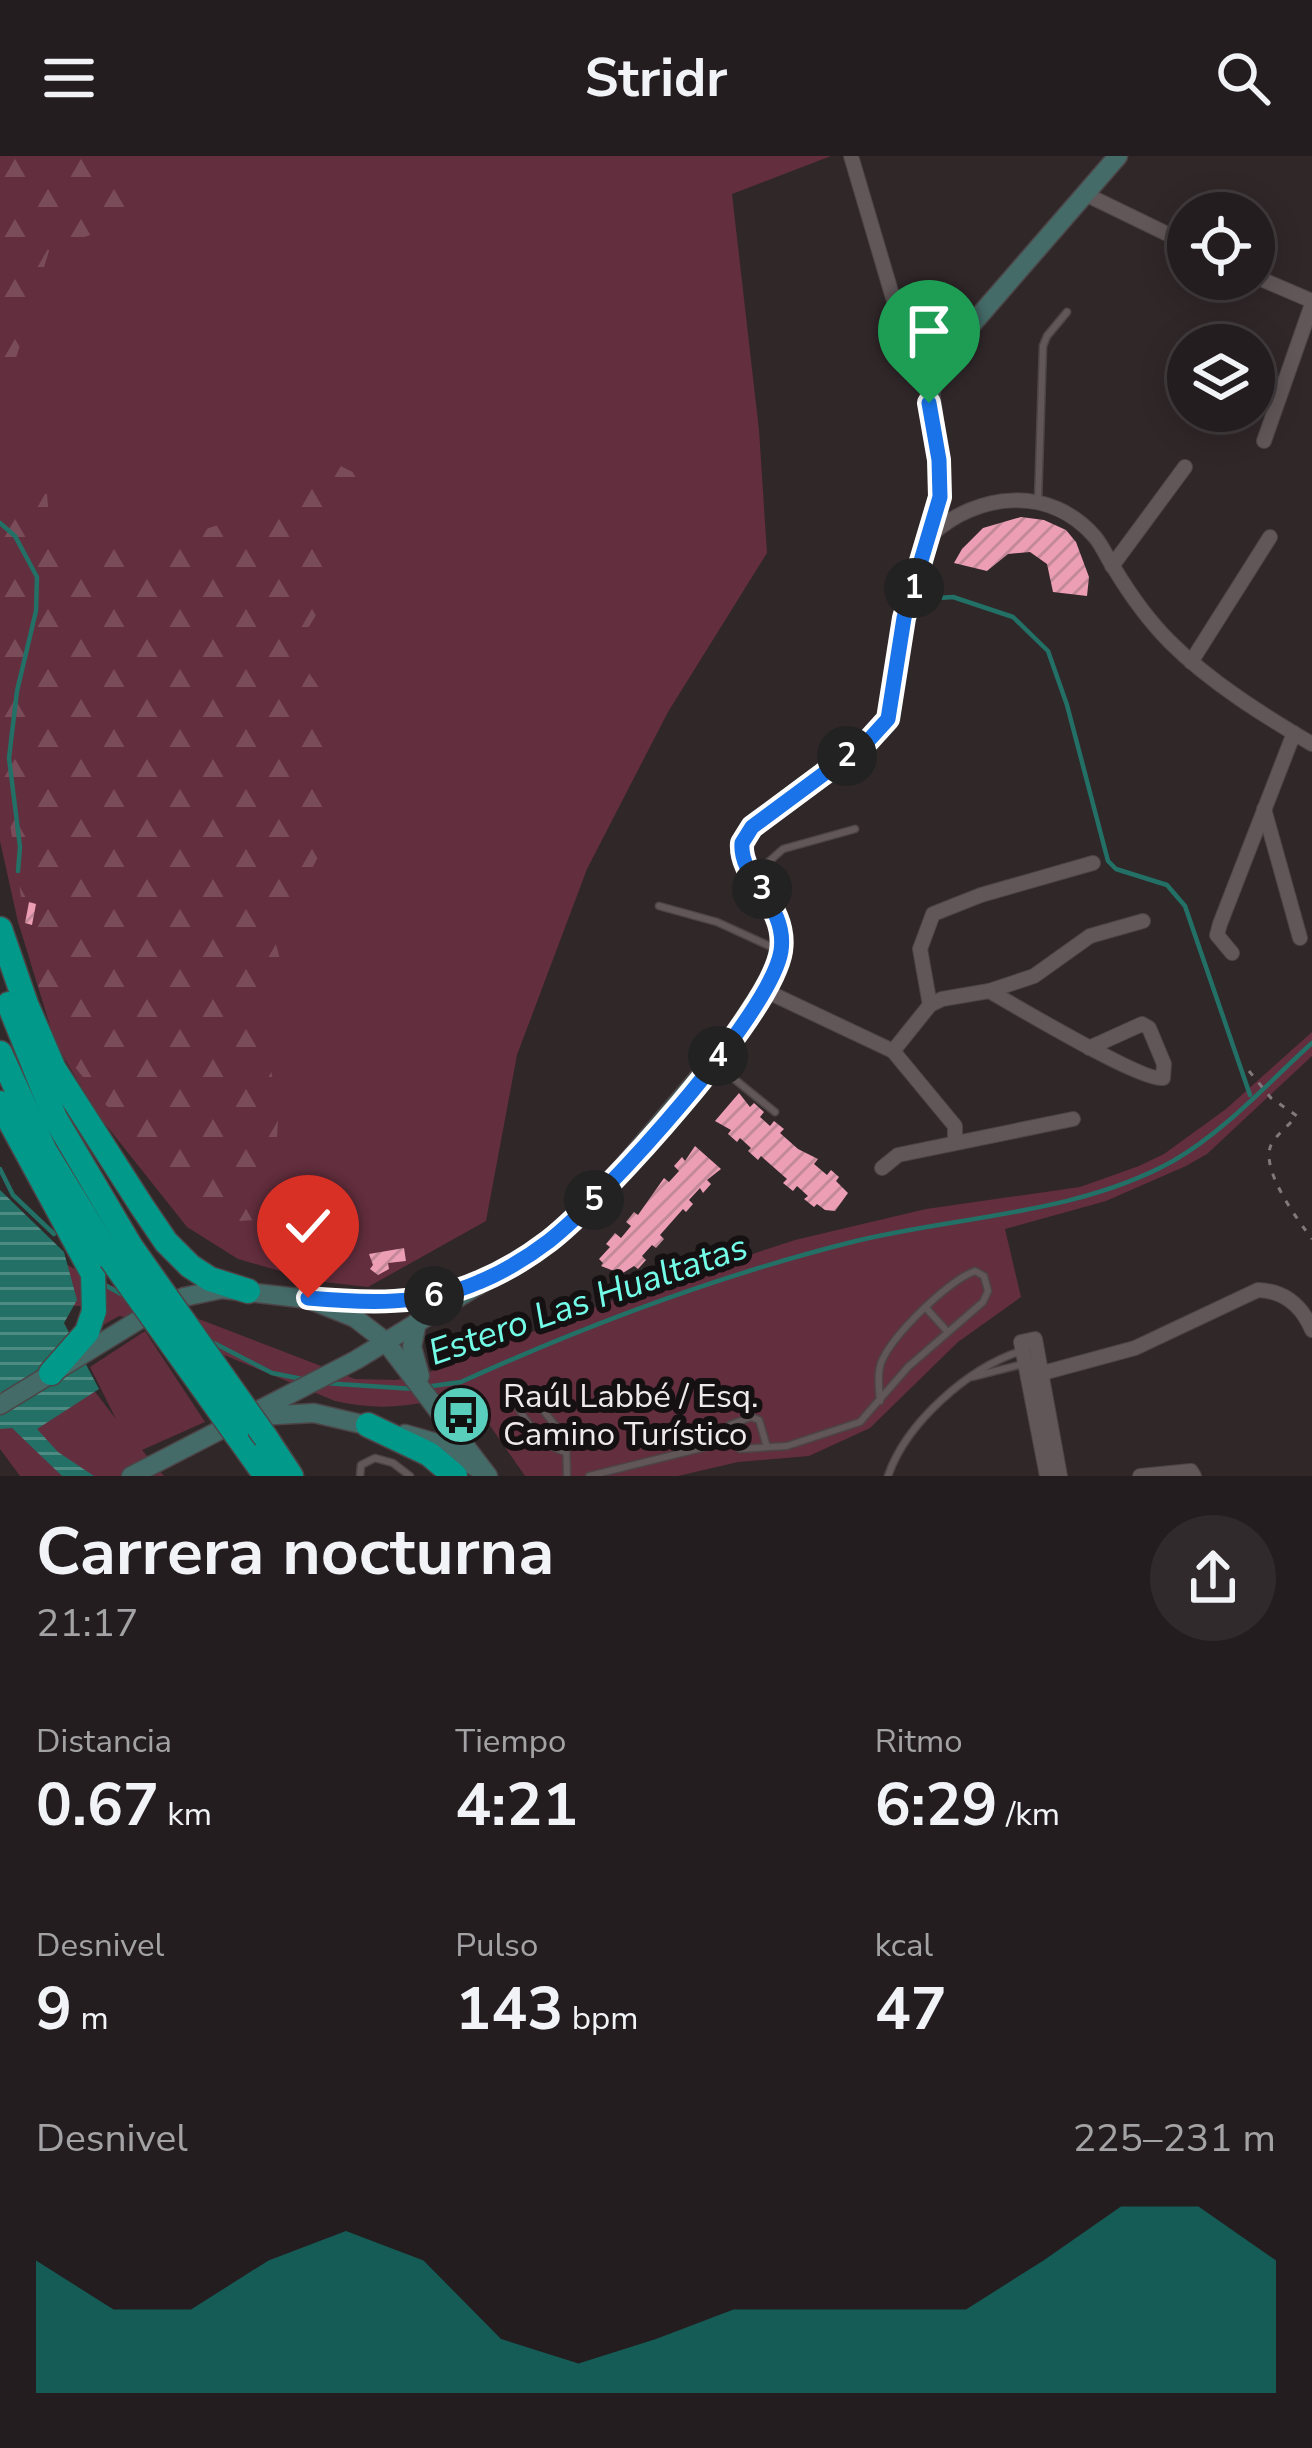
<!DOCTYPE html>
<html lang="es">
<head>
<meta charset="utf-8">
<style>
  :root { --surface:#241d1f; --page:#302a2c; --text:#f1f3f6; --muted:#a3a2a4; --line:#413b3d; --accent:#0f766e }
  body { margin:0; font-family:"Nunito Sans",sans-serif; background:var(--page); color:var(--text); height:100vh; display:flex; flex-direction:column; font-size:45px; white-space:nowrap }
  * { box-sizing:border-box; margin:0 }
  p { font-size:39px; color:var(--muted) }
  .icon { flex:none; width:66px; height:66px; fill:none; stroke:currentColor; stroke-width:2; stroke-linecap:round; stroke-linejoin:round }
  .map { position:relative; height:1320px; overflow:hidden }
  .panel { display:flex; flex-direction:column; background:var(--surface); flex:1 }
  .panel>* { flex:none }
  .tools { position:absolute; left:1167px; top:36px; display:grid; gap:24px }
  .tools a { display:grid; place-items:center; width:108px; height:108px; border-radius:50%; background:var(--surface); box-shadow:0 6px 30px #0003,0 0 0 3px var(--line); font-size:60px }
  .pin { position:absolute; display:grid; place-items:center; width:102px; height:102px; color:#fff; margin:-123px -51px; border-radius:50% 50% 50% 0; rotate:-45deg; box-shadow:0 0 12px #0007 }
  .pin .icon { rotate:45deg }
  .km { position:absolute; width:60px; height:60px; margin:-30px; border-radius:50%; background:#222; color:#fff; font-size:33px; line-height:60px; text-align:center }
  .round { display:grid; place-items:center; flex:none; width:126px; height:126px; border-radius:63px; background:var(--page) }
  .summary { display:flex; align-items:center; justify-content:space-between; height:204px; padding:0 36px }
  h1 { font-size:66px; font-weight:700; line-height:90px }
  .metrics { display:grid; grid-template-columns:repeat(3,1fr); gap:18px; height:204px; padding:12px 36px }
  .metrics div { display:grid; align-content:center }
  .metrics b { font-size:60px; font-weight:700 }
  .metrics small { font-size:33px; font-weight:400 }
  .metrics p { font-size:33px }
  .chart { height:336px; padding:24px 36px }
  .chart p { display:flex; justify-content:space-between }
  .chart svg { width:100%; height:216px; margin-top:12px; fill:var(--accent); opacity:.7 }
  header { display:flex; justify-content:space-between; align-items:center; height:156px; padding:0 36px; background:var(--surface); font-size:54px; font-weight:700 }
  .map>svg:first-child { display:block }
  .green { fill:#632e3e }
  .forest { fill:url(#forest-firs) }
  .water { fill:url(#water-rules) }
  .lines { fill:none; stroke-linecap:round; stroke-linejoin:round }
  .stream { stroke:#237066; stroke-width:4.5 }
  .building { fill:url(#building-hatch) }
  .lane-casing { stroke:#4c4446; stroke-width:9 }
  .street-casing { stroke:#4c4446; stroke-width:16 }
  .secondary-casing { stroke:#4c4446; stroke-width:21 }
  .highway-casing { stroke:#4c4446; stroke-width:27 }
  .path { stroke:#81797b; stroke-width:3; stroke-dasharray:6 9; stroke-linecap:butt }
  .lane { stroke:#615759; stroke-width:6 }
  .street { stroke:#615759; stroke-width:14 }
  .secondary { stroke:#446b68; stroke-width:18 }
  .highway { stroke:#00998a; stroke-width:24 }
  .highway-bridge-casing { stroke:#4c4446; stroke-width:27; stroke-linecap:butt }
  .highway-bridge { stroke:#00998a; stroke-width:24 }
  .route-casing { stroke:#fff; stroke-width:24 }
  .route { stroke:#1a73e8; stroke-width:15 }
  .labels { text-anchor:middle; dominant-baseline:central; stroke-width:12; stroke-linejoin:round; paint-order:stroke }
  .poi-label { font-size:33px; fill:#f0e9eb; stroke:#151112; text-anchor:start }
  .water-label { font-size:36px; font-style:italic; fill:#73fde9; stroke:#151112 }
</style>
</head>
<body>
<header><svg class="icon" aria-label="menu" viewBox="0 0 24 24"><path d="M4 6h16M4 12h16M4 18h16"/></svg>Stridr<svg class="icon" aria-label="search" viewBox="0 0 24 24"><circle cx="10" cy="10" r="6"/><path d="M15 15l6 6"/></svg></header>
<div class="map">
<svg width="1312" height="1320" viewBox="0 0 1312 1320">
  <defs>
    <pattern id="forest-firs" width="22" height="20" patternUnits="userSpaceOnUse" patternTransform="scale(3)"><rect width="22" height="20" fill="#632e3e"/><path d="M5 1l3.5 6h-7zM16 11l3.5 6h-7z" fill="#7a4c5a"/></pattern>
    <pattern id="water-rules" width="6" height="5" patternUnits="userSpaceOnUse" patternTransform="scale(3)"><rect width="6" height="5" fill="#237066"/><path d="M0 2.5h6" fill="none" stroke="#4e8b83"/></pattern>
    <pattern id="building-hatch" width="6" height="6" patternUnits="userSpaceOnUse" patternTransform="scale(3)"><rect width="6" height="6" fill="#ec9fb4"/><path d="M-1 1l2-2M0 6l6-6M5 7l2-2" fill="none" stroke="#c38998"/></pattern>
  </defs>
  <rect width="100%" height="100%" fill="#302729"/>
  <!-- green -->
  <g class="green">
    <polygon points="0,0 831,0 732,38 759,274 767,397 668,556 587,713 517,899 486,1065 368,1131 315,1125 238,1103 187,1071 98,959 56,888 18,766 0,685"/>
    <path d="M 1312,876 L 1312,900 L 1207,998 L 1186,1010 L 1106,1045 L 1005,1073 L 1021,1141 L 958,1186 L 870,1272 L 809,1300 L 738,1306 L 678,1320 L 525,1320 L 466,1235 C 420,1250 383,1256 335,1245 L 139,1164 L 119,1160 L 98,1172 L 84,1150 L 73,1150 L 58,1163 L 86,1224 L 116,1263 L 90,1211 L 145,1175 L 205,1266 L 142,1294 L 164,1320 L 20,1320 L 0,1293 L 0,1045 L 56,1103 L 98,1125 L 98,1113 L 108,1128 L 355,1223 L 396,1224 L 419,1220 L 621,1141 L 795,1084 L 926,1053 L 1080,1031 L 1139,1010 L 1164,998 L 1226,953 Z"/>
  </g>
  <!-- forest -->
  <g class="forest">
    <polygon points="0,0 99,0 156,53 49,95 13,212 0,221"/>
    <polygon points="326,303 365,322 327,379 349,405 294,495 322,536 331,596 319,699 275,785 290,839 256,851 279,949 272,1063 221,1066 188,1049 56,888 31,808 0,601 0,325 47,338 51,388 151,390 241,362"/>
  </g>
  <!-- water -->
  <polygon class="water" points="0,1034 64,1096 77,1144 64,1167 99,1233 37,1273 58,1296 94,1320 62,1320 12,1272 0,1273"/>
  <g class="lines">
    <!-- stream -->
    <g class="stream">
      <polyline points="0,367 15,380 37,421 36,455 17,535 9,602 20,691 18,715"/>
      <polyline points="923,443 953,441 1013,461 1048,495 1067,549 1108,705 1116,713 1167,729 1185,750 1250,939"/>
      <polyline points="0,1013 13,1039 54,1078"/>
      <polyline points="101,1127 123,1139"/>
      <polyline points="212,1186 272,1217 307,1224"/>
      <polyline points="324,1227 414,1233"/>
      <path d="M 425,1231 L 461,1226 C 589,1168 719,1119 856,1085 C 959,1060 1078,1058 1173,1005 C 1224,976 1268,927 1312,887"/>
    </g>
  </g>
  <!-- building -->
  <g class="building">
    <polygon points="1021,361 1044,364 1066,374 1076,386 1089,421 1087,440 1053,436 1047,408 1030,396 1008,398 987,415 954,407 962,393 983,372"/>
    <polygon points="29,746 36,748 32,769 25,767"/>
    <polygon points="739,937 750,951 754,947 764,956 760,961 770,970 774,965 784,973 780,977 798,993 818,1003 814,1008 827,1019 831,1014 839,1021 836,1025 848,1037 835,1055 825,1054 817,1048 814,1051 804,1043 808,1040 797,1030 793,1035 783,1027 787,1023 761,1000 758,1004 748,995 751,992 740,982 737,986 728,978 731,974 715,965"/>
    <polygon points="695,990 721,1013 707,1024 711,1028 703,1037 700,1032 689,1044 693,1048 686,1056 683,1053 660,1079 664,1083 656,1092 652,1089 642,1100 646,1104 638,1113 634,1110 615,1122 611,1119 614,1115 601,1110 603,1107 599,1103 610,1091 606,1088 615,1077 621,1082 631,1070 626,1066 634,1056 638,1059 664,1022 669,1026 679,1015 674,1010 682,1001 685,1005"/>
    <polygon points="404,1092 406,1105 388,1107 389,1113 378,1119 370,1113 373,1109 369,1098"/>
  </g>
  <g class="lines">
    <defs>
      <g id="lane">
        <polyline points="1038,346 1043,190 1047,180 1067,156"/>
        <polyline points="756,717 783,693 855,673"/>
        <polyline points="659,750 717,766 774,792"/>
        <polyline points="717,909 775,956"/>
        <polyline points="926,1152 946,1174"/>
        <polyline points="972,1221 1023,1208"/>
        <path d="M 730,1285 L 740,1293 L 787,1290 L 860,1266 L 908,1211 L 983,1146 L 988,1135 L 984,1120 L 975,1115 C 947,1126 892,1179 881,1207 C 877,1219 879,1233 880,1245"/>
        <path d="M 566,1296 C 543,1291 517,1258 513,1236 L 527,1234 L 566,1283 L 567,1320"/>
        <polyline points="360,1320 361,1309 375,1302 393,1307 410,1320"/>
        <polyline points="589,1320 730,1285 730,1269 751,1261 759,1264 767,1291"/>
        <path d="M 888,1320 C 906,1267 968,1212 1021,1195"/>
      </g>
      <g id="street">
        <polyline points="851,0 906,186 930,238"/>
        <polyline points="1085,38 1188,88"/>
        <polyline points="1254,120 1312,145"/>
        <polyline points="1264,285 1312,148"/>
        <path d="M 931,379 C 978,336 1050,329 1095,381 C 1103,391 1107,402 1114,412 C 1129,437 1149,465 1170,486 C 1210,526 1263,559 1312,588"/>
        <polyline points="1112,410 1185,311"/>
        <polyline points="1191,506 1270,381"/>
        <polyline points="1264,653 1300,782"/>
        <polyline points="1232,797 1217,779 1220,768 1294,577"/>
        <polyline points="766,835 893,895 955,970 955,986"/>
        <path d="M 989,835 C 1016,850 1144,927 1163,922 L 1164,908 L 1149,872 L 1142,868 L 1089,892"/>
        <polyline points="930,849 920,793 933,758 981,739 1093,707"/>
        <polyline points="893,895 930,849 942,843 989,835 1034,820 1090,780 1143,765"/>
        <polyline points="882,1012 898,999 1073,963"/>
        <path d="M 1028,1221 L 1135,1192 L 1258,1134 C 1285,1135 1302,1150 1312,1174"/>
        <polyline points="1047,1320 1021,1186 1035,1183 1060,1320"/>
        <polyline points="1140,1320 1191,1315 1194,1320"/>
      </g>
      <g id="secondary">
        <polyline points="329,1144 394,1146 456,1134"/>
        <polyline points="417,1166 412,1191 420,1220"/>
        <polyline points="0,1249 155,1154 184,1141 222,1133 308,1143 355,1162 385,1185 488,1320"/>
        <polyline points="258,1260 314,1257 378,1272"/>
        <polyline points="405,1278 433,1286 477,1312"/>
        <polyline points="131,1320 356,1204 541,1091 600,1038 730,885 773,819 781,795 778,762 741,696 752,671 868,585 888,563 904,462 940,341 939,304 930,238 936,216 954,189 1118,0"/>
      </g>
      <g id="highway">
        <polyline points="0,773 26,848 54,913 141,1049 166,1086 190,1110 210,1123 248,1135"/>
        <polyline points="9,848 55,962 131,1091"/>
        <polyline points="0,897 45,995 111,1103"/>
        <polyline points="0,947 93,1118 94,1155 87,1176 51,1217"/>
        <polyline points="368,1269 429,1298 455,1320"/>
        <polyline points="236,1278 266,1320"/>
        <polyline points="266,1282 291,1320"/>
      </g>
    </defs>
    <!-- lane casing -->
    <use href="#lane" class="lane-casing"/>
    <!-- street casing -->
    <use href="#street" class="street-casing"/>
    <!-- secondary casing -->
    <use href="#secondary" class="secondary-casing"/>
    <!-- highway casing -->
    <use href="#highway" class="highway-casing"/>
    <!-- path -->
    <path class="path" d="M 1249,915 L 1271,942 L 1297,960 C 1289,969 1276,979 1271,989 C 1260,1014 1298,1064 1312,1083"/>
    <!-- lane -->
    <use href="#lane" class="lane"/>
    <!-- street -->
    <use href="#street" class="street"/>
    <!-- secondary -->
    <use href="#secondary" class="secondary"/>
    <!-- highway -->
    <use href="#highway" class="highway"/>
    <defs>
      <g id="highway-bridge">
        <polyline points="131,1091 266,1282"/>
        <polyline points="111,1103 236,1278"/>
      </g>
    </defs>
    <!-- highway-bridge casing -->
    <use href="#highway-bridge" class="highway-bridge-casing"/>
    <!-- highway-bridge -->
    <use href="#highway-bridge" class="highway-bridge"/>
  </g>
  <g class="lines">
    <defs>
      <path id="route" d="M 308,1142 C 365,1147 425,1150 479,1126 C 503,1116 528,1101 549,1085 C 603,1043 771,858 781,795 C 788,748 739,724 742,687 L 752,671 L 868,585 L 888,563 L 904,462 L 940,341 L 939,304 L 929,247"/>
    </defs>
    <!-- route casing -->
    <use href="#route" class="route-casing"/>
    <!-- route -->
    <use href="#route" class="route"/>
  </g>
  <!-- icons -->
  <defs>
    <symbol id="bus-disc" viewBox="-11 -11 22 22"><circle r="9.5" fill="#5acebd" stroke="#151112"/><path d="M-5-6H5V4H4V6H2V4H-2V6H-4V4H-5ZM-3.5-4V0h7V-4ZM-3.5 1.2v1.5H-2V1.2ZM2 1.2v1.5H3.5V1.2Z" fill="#111"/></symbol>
  </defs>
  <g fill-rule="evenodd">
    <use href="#bus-disc" x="428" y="1226" width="66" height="66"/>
  </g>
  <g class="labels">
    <!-- poi labels -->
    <g class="poi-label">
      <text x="503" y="1240">Raúl Labbé / Esq.<tspan x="503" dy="38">Camino Turístico</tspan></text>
    </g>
    <!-- water labels -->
    <g class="water-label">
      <text transform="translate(588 1144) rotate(-19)">Estero Las Hualtatas</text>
    </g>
  </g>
</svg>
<div class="tools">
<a><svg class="icon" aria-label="locate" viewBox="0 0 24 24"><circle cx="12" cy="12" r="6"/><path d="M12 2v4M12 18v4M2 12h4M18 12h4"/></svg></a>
<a><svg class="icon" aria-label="layers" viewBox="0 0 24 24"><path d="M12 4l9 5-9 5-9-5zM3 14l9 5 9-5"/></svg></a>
</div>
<div class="pin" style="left:929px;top:247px;background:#1e9e55"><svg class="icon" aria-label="arrive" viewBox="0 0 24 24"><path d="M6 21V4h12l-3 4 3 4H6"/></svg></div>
<div class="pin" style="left:308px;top:1142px;background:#d93025"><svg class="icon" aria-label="check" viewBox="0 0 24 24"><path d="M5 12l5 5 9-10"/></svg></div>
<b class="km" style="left:914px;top:432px">1</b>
<b class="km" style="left:847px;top:600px">2</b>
<b class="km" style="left:762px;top:733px">3</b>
<b class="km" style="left:718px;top:900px">4</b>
<b class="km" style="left:594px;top:1044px">5</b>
<b class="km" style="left:434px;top:1140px">6</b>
</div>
<section class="panel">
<div class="summary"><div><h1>Carrera nocturna</h1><p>21:17</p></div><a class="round"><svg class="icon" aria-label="share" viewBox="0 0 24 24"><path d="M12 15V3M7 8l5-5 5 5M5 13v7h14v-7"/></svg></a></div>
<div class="metrics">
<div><p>Distancia</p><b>0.67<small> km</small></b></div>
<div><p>Tiempo</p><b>4:21</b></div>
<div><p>Ritmo</p><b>6:29<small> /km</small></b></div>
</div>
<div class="metrics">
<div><p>Desnivel</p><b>9<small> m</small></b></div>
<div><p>Pulso</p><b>143<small> bpm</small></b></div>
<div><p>kcal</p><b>47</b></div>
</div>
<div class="chart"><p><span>Desnivel</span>225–231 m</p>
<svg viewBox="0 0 160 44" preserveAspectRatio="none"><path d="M0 44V17L10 27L20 27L30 17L40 11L50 17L60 33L70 38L80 33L90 27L100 27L110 27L120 27L130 17L140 6L150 6L160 17V44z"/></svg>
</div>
</section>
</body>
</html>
